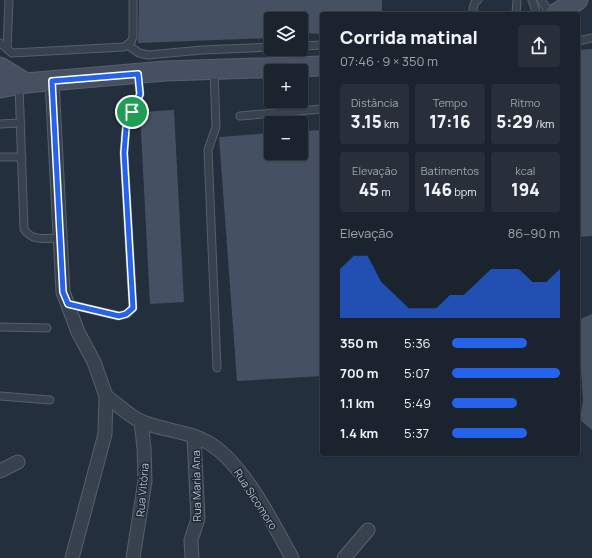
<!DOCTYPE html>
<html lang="pt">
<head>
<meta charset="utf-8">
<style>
  :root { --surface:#1b232e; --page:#282f3a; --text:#f1f3f6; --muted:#a0a4aa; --line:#39404a; --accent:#2563eb }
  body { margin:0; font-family:Manrope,sans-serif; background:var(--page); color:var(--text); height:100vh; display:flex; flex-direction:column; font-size:15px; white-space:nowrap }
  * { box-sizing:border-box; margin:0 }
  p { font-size:13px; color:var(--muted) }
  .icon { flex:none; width:22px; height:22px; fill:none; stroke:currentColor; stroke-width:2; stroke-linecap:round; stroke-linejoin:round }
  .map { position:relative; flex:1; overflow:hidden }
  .details { position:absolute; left:320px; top:12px; width:260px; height:444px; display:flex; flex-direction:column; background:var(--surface); border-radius:4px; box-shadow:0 1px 3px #0004,0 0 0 1px var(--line) }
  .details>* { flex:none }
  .tools { position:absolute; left:264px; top:12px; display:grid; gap:8px }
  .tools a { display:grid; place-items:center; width:44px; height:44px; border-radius:4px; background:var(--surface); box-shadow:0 1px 3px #0004,0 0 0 1px var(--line); font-size:20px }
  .pin { position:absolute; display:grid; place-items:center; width:34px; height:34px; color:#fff; margin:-17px; border:2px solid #fff; border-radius:50%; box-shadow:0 1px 4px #0007 }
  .round { display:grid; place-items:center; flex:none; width:42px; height:42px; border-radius:4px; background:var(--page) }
  .head { display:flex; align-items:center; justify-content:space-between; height:68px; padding:0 20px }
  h1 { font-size:18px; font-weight:800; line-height:30px }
  .stats { display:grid; grid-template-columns:repeat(3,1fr); gap:6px; height:68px; padding:4px 20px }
  .stats div { display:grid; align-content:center; border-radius:4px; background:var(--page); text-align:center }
  .stats b { font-size:17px; font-weight:800 }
  .stats small { font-size:11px; font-weight:400 }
  .stats p { font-size:11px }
  .chart { height:112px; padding:8px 20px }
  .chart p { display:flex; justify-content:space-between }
  .chart svg { width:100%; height:72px; margin-top:4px; fill:var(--accent); opacity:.7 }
  ul { padding:0 20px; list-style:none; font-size:13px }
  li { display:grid; grid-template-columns:64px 48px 1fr; align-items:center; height:30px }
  li i { height:10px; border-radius:5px; background:var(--accent) }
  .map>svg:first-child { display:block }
  .building { fill:#455162 }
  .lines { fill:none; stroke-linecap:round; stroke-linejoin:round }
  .lane-casing { stroke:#565f6c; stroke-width:9 }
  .street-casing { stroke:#565f6c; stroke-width:15 }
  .secondary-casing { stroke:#565f6c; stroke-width:21 }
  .lane { stroke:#38414e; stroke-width:7 }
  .street { stroke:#38414e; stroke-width:13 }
  .secondary { stroke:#465061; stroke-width:19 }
  .route-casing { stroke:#fff; stroke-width:8 }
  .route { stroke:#2563eb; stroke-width:5 }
  .labels { text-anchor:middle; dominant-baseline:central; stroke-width:3; stroke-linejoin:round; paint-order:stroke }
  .street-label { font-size:11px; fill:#b4bcc9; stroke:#1d2633 }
</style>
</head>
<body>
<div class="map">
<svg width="592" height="558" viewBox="0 0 592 558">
  <rect width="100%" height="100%" fill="#242f3e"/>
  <!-- building -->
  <g class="building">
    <polygon points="139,0 382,0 382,14 322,14 322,34 301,33 301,19 271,19 271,38 138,43"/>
    <polygon points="592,49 592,236 578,237 578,50"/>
    <polygon points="174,110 184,302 150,304 140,112"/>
    <polygon points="322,130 322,376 237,381 219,137 271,133 271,153 301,153 301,131"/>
    <polygon points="592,314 592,430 580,420 583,400 578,320"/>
  </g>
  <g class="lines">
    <defs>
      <g id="lane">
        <polyline points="532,0 537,14"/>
        <polyline points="541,0 550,14"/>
        <path d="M 473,14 C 473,8 473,3 478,0"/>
        <polyline points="516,14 517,0"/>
        <polyline points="578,41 592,38"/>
        <polyline points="0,43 12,53 124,47 131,42 133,37 133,0"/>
        <polyline points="128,45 139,53 148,55 202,50 271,47"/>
        <polyline points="301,46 322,45"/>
        <polyline points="7,49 9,0"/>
        <polyline points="214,70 216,127 208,150 217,368"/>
        <path d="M 19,85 L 24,229 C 32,242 46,238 60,238"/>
        <polyline points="240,116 322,109"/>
        <polyline points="0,124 21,123"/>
        <polyline points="0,157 22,157"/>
        <polyline points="68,304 119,316 127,314 133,308 124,153 126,128 140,94 138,74"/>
        <polyline points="0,327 47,328"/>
        <polyline points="0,396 50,400"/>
      </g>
      <g id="street">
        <polyline points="52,81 63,292 78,332 94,362 106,396 105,434 72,558"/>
        <path d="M 106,396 C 117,404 128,415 140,421 C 163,431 191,431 212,445 C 245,467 273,523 292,558"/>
        <polyline points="0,471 18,462"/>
        <polyline points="133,558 145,481 144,448 141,421"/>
        <polyline points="192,558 191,540 198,519 194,437"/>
        <polyline points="344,558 368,530"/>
      </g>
      <g id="secondary">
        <polyline points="555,14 578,0"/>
        <polyline points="0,67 26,83"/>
        <polyline points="0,88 26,83 165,71 322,66"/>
      </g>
    </defs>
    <!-- lane casing -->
    <use href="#lane" class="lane-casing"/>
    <!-- street casing -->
    <use href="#street" class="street-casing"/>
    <!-- secondary casing -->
    <use href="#secondary" class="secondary-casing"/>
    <!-- lane -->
    <use href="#lane" class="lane"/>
    <!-- street -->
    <use href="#street" class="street"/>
    <!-- secondary -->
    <use href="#secondary" class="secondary"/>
  </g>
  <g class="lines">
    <defs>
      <polygon id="route" points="138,74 140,94 126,128 124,153 133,308 126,314 119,316 68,304 63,292 52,81"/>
    </defs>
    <!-- route casing -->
    <use href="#route" class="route-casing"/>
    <!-- route -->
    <use href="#route" class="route"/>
  </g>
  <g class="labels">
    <!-- street labels -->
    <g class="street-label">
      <text transform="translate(196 486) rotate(-91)">Rua Maria Ana</text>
      <text transform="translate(142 490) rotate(-85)">Rua Vitória</text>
      <text transform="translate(256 499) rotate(57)">Rua Sicomoro</text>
    </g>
  </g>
</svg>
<div class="tools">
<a><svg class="icon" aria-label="layers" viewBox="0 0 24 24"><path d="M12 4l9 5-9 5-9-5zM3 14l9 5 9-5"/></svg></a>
<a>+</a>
<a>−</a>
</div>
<div class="pin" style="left:132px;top:112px;background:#1e9e55"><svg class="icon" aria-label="arrive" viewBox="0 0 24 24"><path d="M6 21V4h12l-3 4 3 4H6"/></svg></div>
<section class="details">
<div class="head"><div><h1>Corrida matinal</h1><p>07:46 · 9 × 350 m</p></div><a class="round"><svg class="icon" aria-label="share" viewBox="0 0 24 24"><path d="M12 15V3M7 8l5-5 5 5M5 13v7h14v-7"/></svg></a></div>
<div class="stats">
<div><p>Distância</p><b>3.15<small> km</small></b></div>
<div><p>Tempo</p><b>17:16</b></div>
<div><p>Ritmo</p><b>5:29<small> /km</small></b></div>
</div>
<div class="stats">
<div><p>Elevação</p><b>45<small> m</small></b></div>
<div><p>Batimentos</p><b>146<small> bpm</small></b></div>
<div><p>kcal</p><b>194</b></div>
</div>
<div class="chart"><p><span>Elevação</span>86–90 m</p>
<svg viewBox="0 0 160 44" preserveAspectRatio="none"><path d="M0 44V14L10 6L20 6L30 22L40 30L50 38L60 38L70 38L80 30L90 30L100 22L110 14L120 14L130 14L140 22L150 22L160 14V44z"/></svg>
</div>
<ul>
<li><b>350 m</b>5:36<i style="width:69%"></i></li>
<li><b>700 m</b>5:07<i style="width:100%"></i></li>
<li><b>1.1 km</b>5:49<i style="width:60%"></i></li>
<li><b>1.4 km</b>5:37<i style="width:69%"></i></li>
</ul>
</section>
</div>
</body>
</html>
